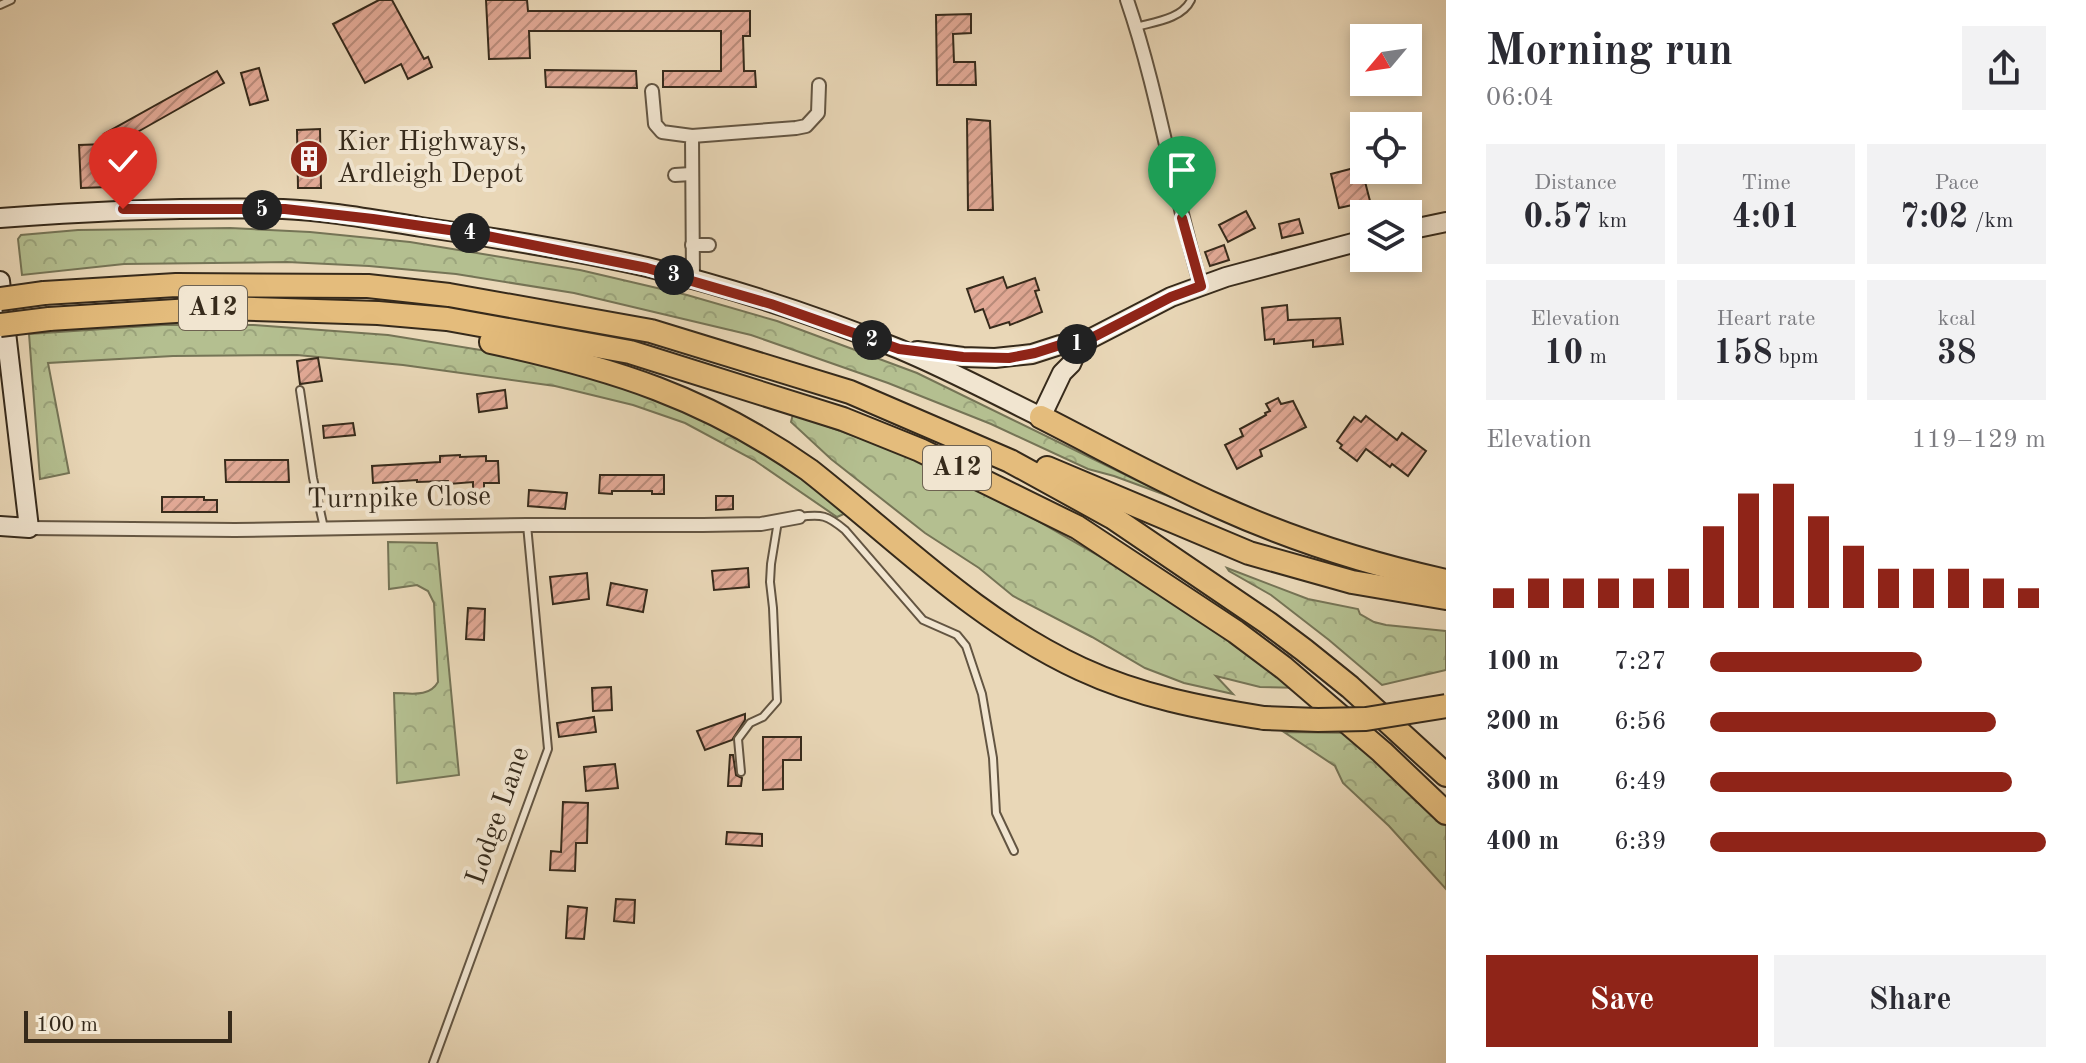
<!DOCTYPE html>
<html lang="en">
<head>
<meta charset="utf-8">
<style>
  :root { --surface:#fff; --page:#f2f2f3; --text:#2b2b33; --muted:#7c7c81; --accent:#8f2418 }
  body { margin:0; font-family:"Old Standard TT",serif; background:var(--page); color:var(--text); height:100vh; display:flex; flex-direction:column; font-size:30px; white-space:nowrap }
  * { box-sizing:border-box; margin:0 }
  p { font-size:26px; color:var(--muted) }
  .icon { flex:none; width:44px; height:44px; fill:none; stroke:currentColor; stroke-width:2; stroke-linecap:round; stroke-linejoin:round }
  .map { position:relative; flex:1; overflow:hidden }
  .side { display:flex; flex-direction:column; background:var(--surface); width:640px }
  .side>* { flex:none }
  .needle { width:52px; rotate:241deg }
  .fabs { position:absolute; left:1350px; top:24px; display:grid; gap:16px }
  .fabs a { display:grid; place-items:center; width:72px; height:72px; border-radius:0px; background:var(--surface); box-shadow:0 4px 12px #0003; font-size:40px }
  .scale { position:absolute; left:24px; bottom:20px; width:208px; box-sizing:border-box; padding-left:8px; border:4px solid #362a1b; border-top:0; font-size:22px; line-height:28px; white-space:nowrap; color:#362a1b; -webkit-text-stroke:6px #f1e5d0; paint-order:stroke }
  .pin { position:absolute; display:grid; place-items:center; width:68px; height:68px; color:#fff; margin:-82px -34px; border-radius:50% 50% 50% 0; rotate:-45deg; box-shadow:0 0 8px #0007 }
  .pin .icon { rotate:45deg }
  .km { position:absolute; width:40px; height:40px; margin:-20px; border-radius:50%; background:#222; color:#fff; font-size:22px; line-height:40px; text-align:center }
  .round { display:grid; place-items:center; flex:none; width:84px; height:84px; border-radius:0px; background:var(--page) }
  .summary { display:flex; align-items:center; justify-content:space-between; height:136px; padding:0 40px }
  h1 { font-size:44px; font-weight:600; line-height:60px }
  .figures { display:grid; grid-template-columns:repeat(3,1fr); gap:12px; height:136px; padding:8px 40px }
  .figures div { display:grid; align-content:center; border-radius:0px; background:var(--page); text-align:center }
  .figures b { font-size:34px; font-weight:600 }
  .figures small { font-size:22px; font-weight:400 }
  .figures p { font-size:22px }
  .chart { height:224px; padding:16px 40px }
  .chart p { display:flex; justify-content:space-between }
  .chart svg { width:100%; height:144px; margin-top:8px; stroke:var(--accent); stroke-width:6 }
  .cta { display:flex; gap:16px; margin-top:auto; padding:16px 40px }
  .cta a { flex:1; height:92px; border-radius:0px; background:var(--accent); color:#fff; font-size:32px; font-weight:600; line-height:92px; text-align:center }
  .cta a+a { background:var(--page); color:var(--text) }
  ul { padding:0 40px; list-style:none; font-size:26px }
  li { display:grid; grid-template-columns:128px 96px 1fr; align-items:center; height:60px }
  li i { height:20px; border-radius:10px; background:var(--accent) }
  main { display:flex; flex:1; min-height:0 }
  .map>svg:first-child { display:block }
  .forest { fill:url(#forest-crowns); stroke:#757456; stroke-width:2 }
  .building { fill:url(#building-hatch); stroke:#362a1b; stroke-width:2 }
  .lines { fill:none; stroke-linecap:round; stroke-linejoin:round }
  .lane-casing { stroke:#635542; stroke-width:10 }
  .street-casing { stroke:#635542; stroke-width:16 }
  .secondary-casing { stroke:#362a1b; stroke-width:22 }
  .highway-casing { stroke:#362a1b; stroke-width:26 }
  .lane { stroke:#f1e5d0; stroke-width:6 }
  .street { stroke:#f1e5d0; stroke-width:12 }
  .secondary { stroke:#f1e5d0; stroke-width:18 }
  .highway { stroke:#e4bc7c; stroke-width:22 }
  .highway-bridge-casing { stroke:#362a1b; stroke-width:26; stroke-linecap:butt }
  .highway-bridge { stroke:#e4bc7c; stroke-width:22 }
  .route-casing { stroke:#fff; stroke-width:16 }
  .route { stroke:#8f2418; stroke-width:10 }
  .labels { text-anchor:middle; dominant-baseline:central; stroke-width:8; stroke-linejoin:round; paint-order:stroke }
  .shield { fill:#f1e5d0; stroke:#6e6251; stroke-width:2 }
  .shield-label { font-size:26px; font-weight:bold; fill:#362a1b }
  .poi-label { font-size:28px; fill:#362a1b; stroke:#f1e5d0; text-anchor:start }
  .street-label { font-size:28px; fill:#362a1b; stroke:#f1e5d0 }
</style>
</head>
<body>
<main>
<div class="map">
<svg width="1446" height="1063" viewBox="0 0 1446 1063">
  <defs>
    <pattern id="forest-crowns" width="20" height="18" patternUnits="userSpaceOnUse" patternTransform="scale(2)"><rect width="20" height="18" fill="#b4bf90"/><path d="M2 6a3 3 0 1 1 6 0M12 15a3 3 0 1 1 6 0" fill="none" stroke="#9ba47c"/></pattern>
    <pattern id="building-hatch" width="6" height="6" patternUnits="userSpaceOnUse" patternTransform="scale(2)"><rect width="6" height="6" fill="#e3aa97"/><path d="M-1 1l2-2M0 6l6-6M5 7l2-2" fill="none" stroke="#b98b7a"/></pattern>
  </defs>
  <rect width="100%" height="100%" fill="#e9d7b7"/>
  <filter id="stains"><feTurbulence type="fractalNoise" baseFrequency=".0025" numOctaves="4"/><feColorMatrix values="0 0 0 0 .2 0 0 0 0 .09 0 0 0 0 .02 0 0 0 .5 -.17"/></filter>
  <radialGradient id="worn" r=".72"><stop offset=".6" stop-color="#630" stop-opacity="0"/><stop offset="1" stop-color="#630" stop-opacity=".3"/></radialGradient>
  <!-- forest -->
  <g class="forest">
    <polygon points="230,228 310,232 410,242 580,270 687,295 777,321 917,373 1171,497 1114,476 1088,469 991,424 888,383 751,335 574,293 456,274 369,266 287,262 124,264 22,275 18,239 21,235 78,230"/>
    <polygon points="163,325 254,325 388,335 512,355 592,374 719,426 790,469 846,513 837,517 754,460 685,423 633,405 555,386 403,365 297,355 173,356 48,363 69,473 40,479 29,334"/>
    <polygon points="793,414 949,470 1240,637 1303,688 1260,687 1216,676 1233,694 1184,683 1145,668 1092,637 1013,596 979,568 925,533 831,459 791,422"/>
    <path d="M 388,542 L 437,543 L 459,775 L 397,783 L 394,693 C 410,693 429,698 438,682 L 434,603 L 428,591 L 417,585 L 389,589 Z"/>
    <polygon points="1227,568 1308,599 1358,609 1360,614 1374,622 1386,625 1446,631 1446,670 1382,685 1329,640 1271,595 1229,571"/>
    <polygon points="1284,732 1357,733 1446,825 1446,889 1389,826 1343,783 1335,766"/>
  </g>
  <!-- building -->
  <g class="building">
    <polygon points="379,0 392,0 424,59 428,57 432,67 408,79 401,64 365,83 333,24"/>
    <polygon points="486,0 527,0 528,11 750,11 750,36 743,36 744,71 755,71 756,87 663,87 663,71 721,71 721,31 529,31 530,58 489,59"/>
    <polygon points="971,14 971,33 953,34 954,62 975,62 976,85 937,85 936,15"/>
    <polygon points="259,68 268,100 250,105 241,73"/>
    <polygon points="545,70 636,71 637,88 546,87"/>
    <polygon points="217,71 224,83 111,147 104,134"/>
    <polygon points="967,119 990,121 993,210 968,210"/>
    <polygon points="320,129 321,188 298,188 297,130"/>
    <polygon points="107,144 109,187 81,188 79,145"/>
    <polygon points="1354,168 1356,176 1363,174 1370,201 1339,208 1331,174"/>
    <polygon points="1246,211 1255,228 1228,242 1219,225"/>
    <polygon points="1299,219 1303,233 1282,238 1279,224"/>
    <polygon points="1224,245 1229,260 1210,266 1205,252"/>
    <polygon points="1003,277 1007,288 1035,278 1039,290 1035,291 1042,312 1010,325 1009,322 990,328 983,309 975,312 967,289"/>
    <polygon points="1287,305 1288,320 1340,318 1343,344 1313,347 1313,340 1274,344 1274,339 1265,340 1262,308"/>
    <polygon points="318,358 322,381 300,384 297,361"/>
    <polygon points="505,390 507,408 479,412 477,394"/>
    <polygon points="1278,398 1281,404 1293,401 1306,427 1260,450 1262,456 1237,469 1225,445 1243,436 1240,429 1266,415 1265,413 1270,411 1266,404"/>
    <polygon points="1366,416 1397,440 1402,433 1426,451 1408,476 1392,464 1390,467 1366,449 1357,461 1340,448 1342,445 1337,441 1354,417 1361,422"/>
    <polygon points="353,423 355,435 324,438 323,426"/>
    <polygon points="460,455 460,457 486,456 486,461 498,461 499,483 484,483 484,490 473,490 473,482 449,484 448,481 417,482 417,480 373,483 372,466 440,462 440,456"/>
    <polygon points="225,460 288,460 289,482 226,482"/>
    <polygon points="600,475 664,475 664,494 652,494 652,491 612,491 612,494 599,493"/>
    <polygon points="529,490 567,493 565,509 528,506"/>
    <polygon points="716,496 733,496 733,509 716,510"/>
    <polygon points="162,497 204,497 204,500 217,500 217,512 162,512"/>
    <polygon points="748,568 749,587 714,590 712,571"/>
    <polygon points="587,573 589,599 553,604 550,577"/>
    <polygon points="611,583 647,590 643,612 607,605"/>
    <polygon points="468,608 485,609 484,640 466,639"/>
    <polygon points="611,687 612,710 593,711 592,688"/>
    <polygon points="745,714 745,720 732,740 705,750 697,731"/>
    <polygon points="594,717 596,732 559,737 557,723"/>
    <polygon points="763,737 801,737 801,760 783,760 783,789 763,790"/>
    <polygon points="730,755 733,755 736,775 742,778 741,786 728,786"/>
    <polygon points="615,764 618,788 586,791 584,767"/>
    <polygon points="563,802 588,803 587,843 576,843 575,871 550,870 551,851 561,852"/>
    <polygon points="727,832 762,834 762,846 726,844"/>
    <polygon points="616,899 635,900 634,923 614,921"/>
    <polygon points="568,906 587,908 584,939 566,938"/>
  </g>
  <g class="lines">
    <defs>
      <g id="lane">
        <polyline points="0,5 11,0"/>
        <path d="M 1136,27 C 1154,22 1182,19 1191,0"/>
        <polyline points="300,390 313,478 324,528"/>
        <path d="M 799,517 C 822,514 827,515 845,530 L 923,620 L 957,635 L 966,646 L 982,694 L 993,758 L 996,813 L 1014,851"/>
        <polyline points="741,772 738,739 750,723 763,717 777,701 773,608 770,582 771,564 778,521"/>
        <polyline points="433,1063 548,749 527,525"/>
      </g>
      <g id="street">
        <path d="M 1127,0 C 1159,93 1173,192 1201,286"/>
        <polyline points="652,91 655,124 662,132 692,136 693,280"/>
        <polyline points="692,136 796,128 806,126 818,113 819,85"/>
        <polyline points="675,175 691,174"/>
        <polyline points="692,245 709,245"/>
        <polyline points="29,528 235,530 527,525 703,525 761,524 799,517"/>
      </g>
      <g id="secondary">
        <path d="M 0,218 C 94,211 189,207 283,209 C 329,211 376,220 421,227 C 497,238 572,250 647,267 C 732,288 818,316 899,349 C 947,369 994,394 1041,417 L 1062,373 L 1071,364 L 1080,344"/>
        <polyline points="1408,230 1446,222"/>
        <polyline points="0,281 29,528 0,526"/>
        <polyline points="917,351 963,357 995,358 1032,354 1060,345 1080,344 1171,297 1226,277 1364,240"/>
      </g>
      <g id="highway">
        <polyline points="44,293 176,285 368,286 449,295 651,331 850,392 1010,461 1112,517 1268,623 1304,650 1350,687 1446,775"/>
        <polyline points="49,319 223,308 378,313 447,319 630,352 843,419 920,450 1077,527 1236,632 1284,668 1382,752 1446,813"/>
        <path d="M 491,342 C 612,368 707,398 809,470 C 898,540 977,621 1081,669 C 1139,696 1201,708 1264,718"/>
        <path d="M 1041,417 C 1100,447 1159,480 1220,507 C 1293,540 1369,564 1446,581"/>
        <polyline points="1047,468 1249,553 1352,582 1446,598"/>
      </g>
    </defs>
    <!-- lane casing -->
    <use href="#lane" class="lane-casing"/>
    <!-- street casing -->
    <use href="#street" class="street-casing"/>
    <!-- secondary casing -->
    <use href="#secondary" class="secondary-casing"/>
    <!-- highway casing -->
    <use href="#highway" class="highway-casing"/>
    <!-- lane -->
    <use href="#lane" class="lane"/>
    <!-- street -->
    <use href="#street" class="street"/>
    <!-- secondary -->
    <use href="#secondary" class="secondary"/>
    <!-- highway -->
    <use href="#highway" class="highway"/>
    <defs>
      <g id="highway-bridge">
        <polyline points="0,299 44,293"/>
        <polyline points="0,325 49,319"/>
        <polyline points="1264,718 1318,720 1366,719 1446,706"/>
      </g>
    </defs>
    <!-- highway-bridge casing -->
    <use href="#highway-bridge" class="highway-bridge-casing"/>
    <!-- highway-bridge -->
    <use href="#highway-bridge" class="highway-bridge"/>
  </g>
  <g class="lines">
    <defs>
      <polyline id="route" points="123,209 285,209 373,219 477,234 647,268 771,304 899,349 963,357 1009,358 1035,353 1060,345 1080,344 1171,297 1201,286 1182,218"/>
    </defs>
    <!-- route casing -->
    <use href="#route" class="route-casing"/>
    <!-- route -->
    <use href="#route" class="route"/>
  </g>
  <!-- icons -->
  <defs>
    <symbol id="building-disc" viewBox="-11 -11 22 22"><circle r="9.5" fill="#8f2418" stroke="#f1e5d0"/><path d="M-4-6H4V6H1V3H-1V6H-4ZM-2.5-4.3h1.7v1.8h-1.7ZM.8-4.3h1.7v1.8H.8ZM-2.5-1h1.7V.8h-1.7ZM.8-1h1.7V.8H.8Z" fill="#fff"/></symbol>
  </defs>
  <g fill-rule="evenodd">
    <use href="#building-disc" x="287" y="137" width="44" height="44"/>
  </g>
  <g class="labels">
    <!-- shield labels -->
    <g class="shield">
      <rect x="179" y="286" width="68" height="44" rx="6"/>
      <rect x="923" y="446" width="68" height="44" rx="6"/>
    </g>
    <g class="shield-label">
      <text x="213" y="308">A12</text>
      <text x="957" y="468">A12</text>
    </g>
    <!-- poi labels -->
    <g class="poi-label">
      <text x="337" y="143">Kier Highways,<tspan x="337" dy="32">Ardleigh Depot</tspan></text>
    </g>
    <!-- street labels -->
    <g class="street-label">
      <text transform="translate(399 499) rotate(-1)">Turnpike Close</text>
      <text transform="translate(499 816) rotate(-71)">Lodge Lane</text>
    </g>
  </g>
  <rect width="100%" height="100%" filter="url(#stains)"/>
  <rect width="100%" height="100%" fill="url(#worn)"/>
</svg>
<div class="fabs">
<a><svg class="needle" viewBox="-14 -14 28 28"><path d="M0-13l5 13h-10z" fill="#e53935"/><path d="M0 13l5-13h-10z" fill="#7c7c81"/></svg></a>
<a><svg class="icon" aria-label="locate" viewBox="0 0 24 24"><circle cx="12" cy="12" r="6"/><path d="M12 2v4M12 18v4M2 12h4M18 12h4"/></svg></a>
<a><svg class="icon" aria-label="layers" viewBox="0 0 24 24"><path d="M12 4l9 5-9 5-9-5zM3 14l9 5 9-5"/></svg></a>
</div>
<div class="scale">100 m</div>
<div class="pin" style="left:1182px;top:218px;background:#1e9e55"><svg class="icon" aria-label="arrive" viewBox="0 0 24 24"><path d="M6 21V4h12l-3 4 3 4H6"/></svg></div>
<div class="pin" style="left:123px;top:209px;background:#d93025"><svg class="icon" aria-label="check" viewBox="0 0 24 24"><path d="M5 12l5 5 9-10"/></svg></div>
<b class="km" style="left:1077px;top:344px">1</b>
<b class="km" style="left:872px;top:340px">2</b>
<b class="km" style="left:674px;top:275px">3</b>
<b class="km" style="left:470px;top:233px">4</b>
<b class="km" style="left:262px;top:210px">5</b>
</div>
<section class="side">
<div class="summary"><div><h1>Morning run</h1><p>06:04</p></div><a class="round"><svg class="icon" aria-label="share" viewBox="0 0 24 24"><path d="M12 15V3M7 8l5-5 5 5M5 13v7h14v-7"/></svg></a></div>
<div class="figures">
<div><p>Distance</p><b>0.57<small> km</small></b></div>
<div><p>Time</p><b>4:01</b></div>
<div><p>Pace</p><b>7:02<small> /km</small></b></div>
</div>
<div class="figures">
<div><p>Elevation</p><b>10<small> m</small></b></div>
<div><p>Heart rate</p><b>158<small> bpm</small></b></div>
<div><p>kcal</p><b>38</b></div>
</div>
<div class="chart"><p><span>Elevation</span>119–129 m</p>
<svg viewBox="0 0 160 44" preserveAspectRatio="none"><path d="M5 44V38M15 44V35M25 44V35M35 44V35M45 44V35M55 44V32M65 44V19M75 44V9M85 44V6M95 44V16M105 44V25M115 44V32M125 44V32M135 44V32M145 44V35M155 44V38"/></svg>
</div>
<ul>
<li><b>100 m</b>7:27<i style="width:63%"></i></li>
<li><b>200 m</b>6:56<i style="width:85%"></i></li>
<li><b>300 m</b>6:49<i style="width:90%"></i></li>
<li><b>400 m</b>6:39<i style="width:100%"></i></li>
</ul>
<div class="cta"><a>Save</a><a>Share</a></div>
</section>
</main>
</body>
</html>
